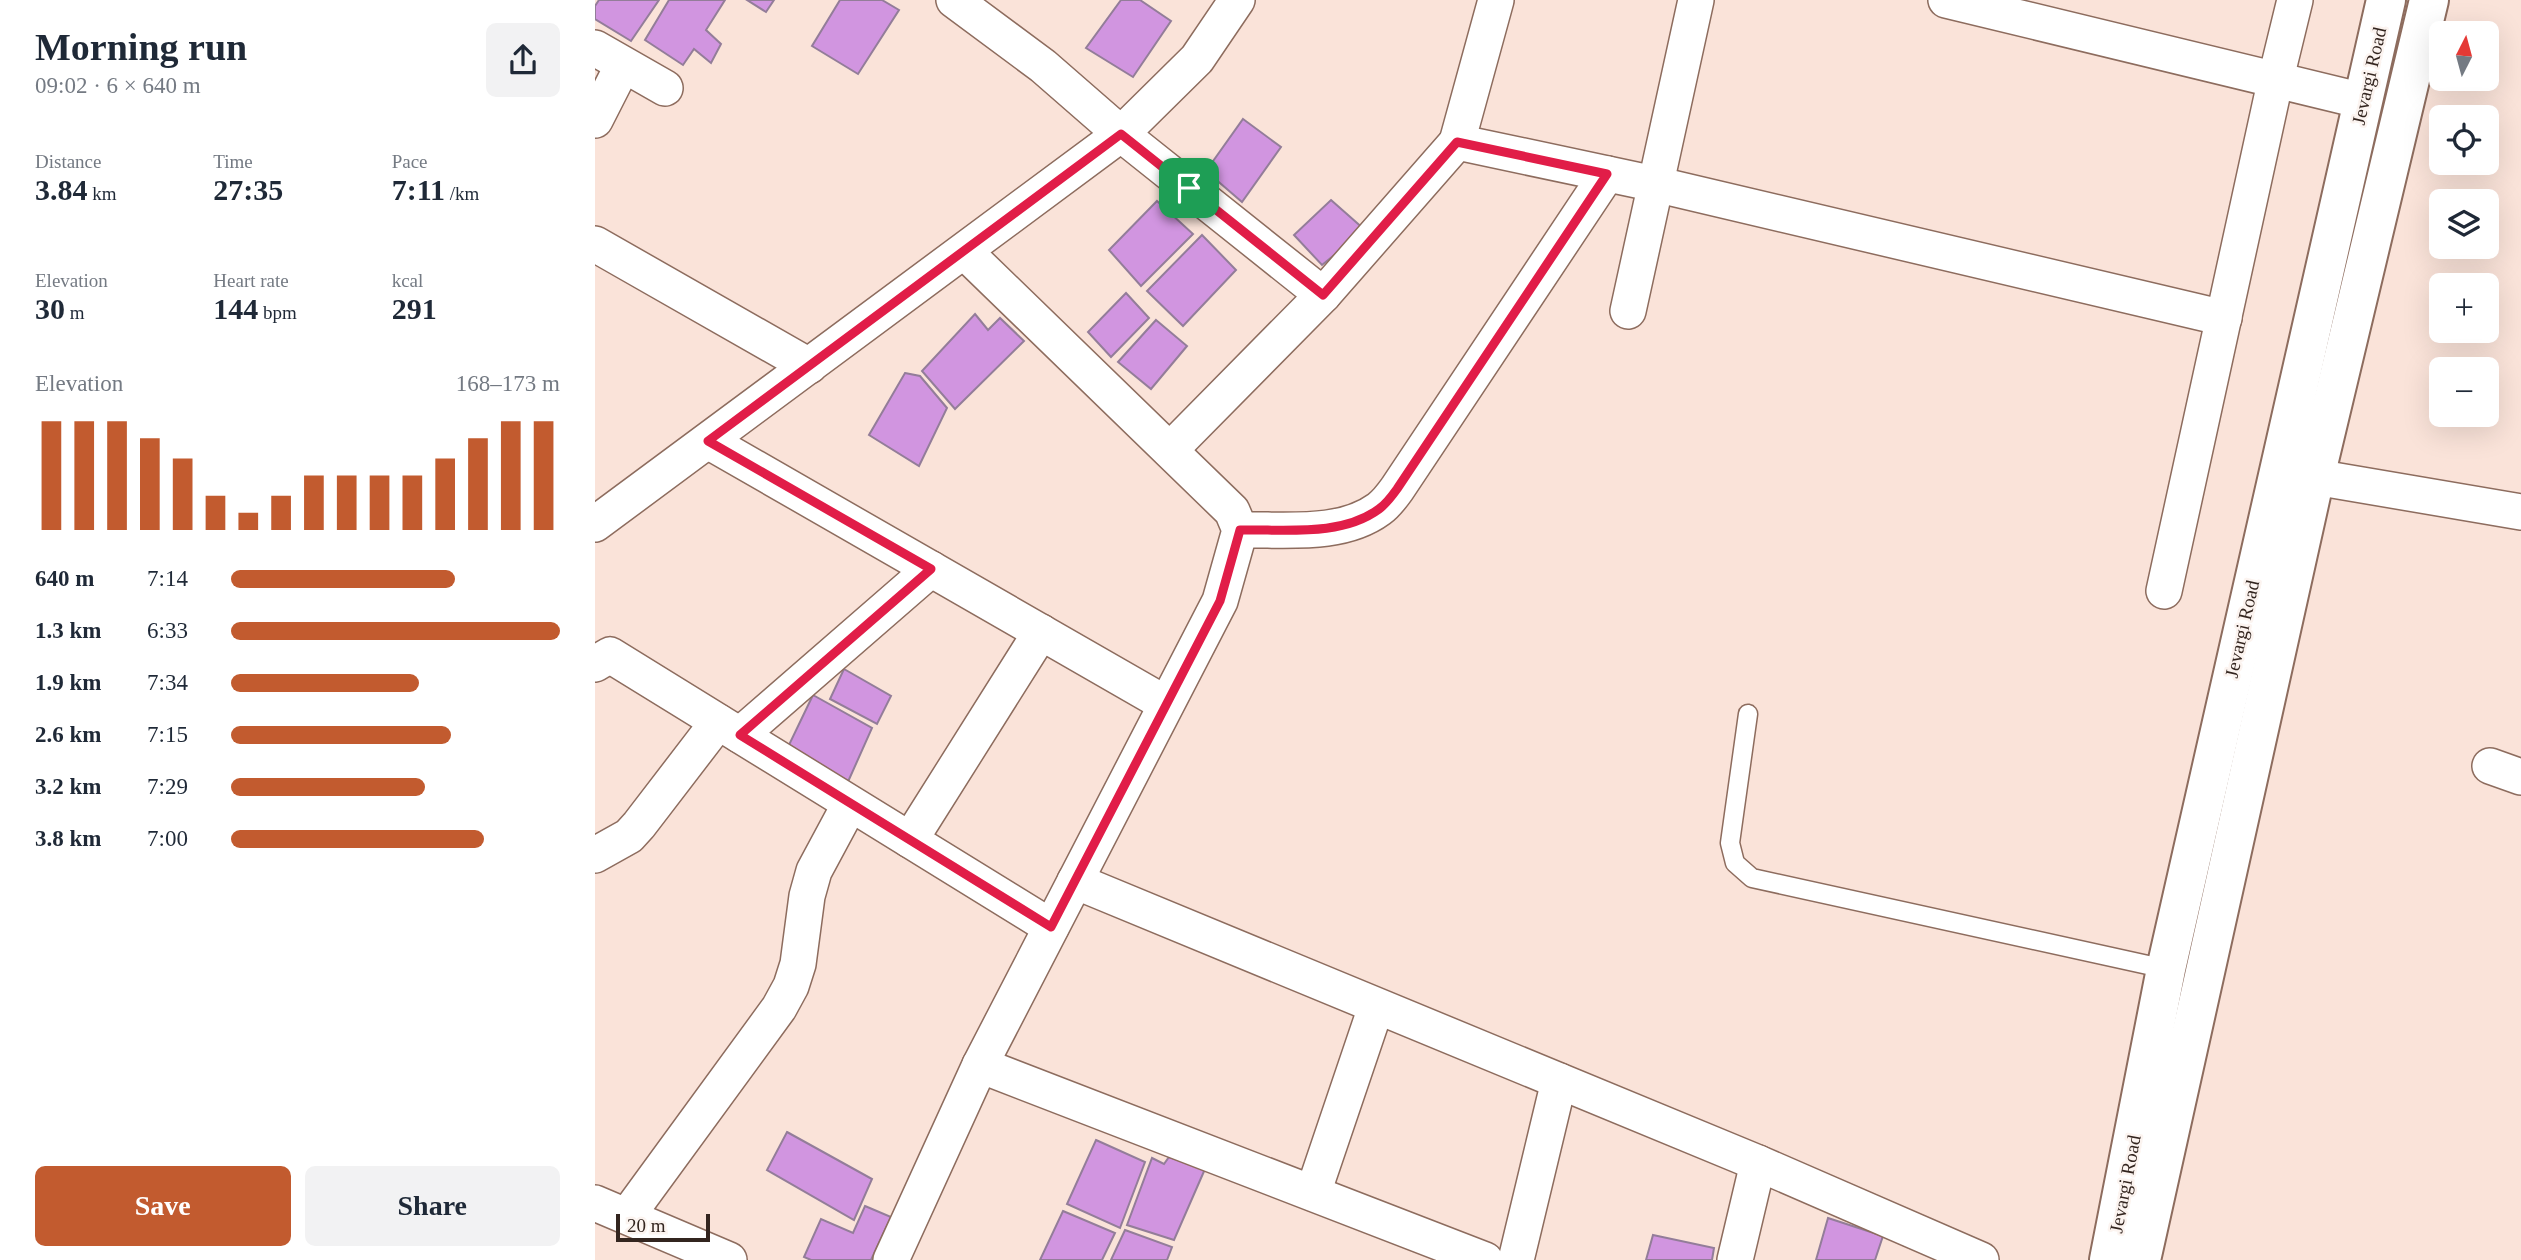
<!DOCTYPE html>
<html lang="en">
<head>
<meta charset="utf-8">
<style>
  :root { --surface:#fff; --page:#f2f2f3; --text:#1f2937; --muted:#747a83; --accent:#c25b2f }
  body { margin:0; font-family:Georgia,serif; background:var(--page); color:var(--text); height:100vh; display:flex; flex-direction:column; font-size:26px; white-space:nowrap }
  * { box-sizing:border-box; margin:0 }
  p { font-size:23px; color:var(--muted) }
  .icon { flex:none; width:38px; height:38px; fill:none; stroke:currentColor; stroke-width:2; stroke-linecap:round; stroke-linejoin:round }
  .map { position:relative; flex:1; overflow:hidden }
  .side { display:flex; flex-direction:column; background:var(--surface); width:595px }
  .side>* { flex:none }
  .needle { width:46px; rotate:6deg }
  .tools { position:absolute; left:1834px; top:21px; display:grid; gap:14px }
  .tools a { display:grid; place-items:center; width:70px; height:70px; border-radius:10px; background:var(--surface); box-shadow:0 7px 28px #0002; font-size:35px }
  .scale { position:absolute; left:21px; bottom:18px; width:94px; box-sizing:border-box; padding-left:7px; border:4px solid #33251f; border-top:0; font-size:19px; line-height:24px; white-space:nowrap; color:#33251f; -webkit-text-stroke:5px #fcf4f0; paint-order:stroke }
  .pin { position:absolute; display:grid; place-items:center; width:60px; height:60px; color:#fff; margin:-30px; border-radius:14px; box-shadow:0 4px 10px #0006 }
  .round { display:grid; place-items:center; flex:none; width:74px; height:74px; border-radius:10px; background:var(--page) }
  .overview { display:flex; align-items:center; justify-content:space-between; height:119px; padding:0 35px }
  h1 { font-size:38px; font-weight:800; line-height:52px }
  .metrics { display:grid; grid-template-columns:repeat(3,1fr); gap:10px; height:119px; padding:7px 35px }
  .metrics div { display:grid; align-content:center }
  .metrics b { font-size:30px; font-weight:800 }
  .metrics small { font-size:19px; font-weight:400 }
  .metrics p { font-size:19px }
  .chart { height:196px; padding:14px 35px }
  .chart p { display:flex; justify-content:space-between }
  .chart svg { width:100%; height:126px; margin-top:7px; stroke:var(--accent); stroke-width:6 }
  .primary-button { display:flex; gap:14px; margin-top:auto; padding:14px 35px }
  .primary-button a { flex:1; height:80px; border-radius:10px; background:var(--accent); color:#fff; font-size:28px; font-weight:800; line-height:80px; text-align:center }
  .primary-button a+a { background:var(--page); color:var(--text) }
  ul { padding:0 35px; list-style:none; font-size:23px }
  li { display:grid; grid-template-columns:112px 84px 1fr; align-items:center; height:52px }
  li i { height:18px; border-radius:9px; background:var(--accent) }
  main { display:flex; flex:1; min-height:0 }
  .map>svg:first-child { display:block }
  .building { fill:#d195e0; stroke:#937d99; stroke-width:2 }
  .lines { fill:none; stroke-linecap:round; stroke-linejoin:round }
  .service-casing { stroke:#8d6c5e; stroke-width:21 }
  .minor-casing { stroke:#8d6c5e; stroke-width:38 }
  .secondary-casing { stroke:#8d6c5e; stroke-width:42 }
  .service { stroke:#fff; stroke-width:18 }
  .minor { stroke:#fff; stroke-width:35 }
  .secondary { stroke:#fff; stroke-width:38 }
  .route-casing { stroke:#fff; stroke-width:14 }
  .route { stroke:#e11d48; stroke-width:9 }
  .labels { text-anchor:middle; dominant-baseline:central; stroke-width:5; stroke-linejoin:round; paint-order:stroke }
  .street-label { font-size:19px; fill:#33251f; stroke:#fcf4f0 }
</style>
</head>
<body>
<main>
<section class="side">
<div class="overview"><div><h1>Morning run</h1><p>09:02 · 6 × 640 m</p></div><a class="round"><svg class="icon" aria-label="share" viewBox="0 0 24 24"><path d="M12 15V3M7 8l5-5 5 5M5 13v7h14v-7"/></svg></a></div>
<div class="metrics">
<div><p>Distance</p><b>3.84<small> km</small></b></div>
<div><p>Time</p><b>27:35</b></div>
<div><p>Pace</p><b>7:11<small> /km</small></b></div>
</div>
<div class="metrics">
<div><p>Elevation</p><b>30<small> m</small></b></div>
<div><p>Heart rate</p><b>144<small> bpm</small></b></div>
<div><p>kcal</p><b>291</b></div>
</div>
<div class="chart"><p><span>Elevation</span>168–173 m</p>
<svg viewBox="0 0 160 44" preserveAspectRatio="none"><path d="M5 44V6M15 44V6M25 44V6M35 44V12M45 44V19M55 44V32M65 44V38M75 44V32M85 44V25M95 44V25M105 44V25M115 44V25M125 44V19M135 44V12M145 44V6M155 44V6"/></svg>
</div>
<ul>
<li><b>640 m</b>7:14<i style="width:68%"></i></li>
<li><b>1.3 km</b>6:33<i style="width:100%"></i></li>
<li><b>1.9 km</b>7:34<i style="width:57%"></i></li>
<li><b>2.6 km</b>7:15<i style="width:67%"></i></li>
<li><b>3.2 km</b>7:29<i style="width:59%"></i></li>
<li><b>3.8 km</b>7:00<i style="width:77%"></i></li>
</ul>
<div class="primary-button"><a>Save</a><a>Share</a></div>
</section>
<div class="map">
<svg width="1926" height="1260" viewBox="0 0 1926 1260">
  <rect width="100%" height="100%" fill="#fae3d9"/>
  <!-- building -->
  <g class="building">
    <polygon points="4,0 64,0 36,41 0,19 0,6"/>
    <polygon points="74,0 130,0 111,30 126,44 116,63 99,49 88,65 50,40"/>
    <polygon points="152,0 179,0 171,12"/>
    <polygon points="245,0 287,0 304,10 263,74 217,46"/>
    <polygon points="526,0 545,0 576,21 538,77 491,48"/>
    <polygon points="648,119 686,147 647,202 611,171"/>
    <polygon points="736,200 770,230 727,265 699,235"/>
    <polygon points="562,201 598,234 546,286 514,250"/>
    <polygon points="607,235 641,270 588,326 552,291"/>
    <polygon points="531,293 554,318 516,357 493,332"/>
    <polygon points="380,314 393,330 405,318 429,341 360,409 327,371"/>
    <polygon points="561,320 592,346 556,389 523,362"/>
    <polygon points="310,373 325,376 352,408 324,466 274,435"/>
    <polygon points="249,669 296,696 282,724 235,699"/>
    <polygon points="218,695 277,728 252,784 192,749"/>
    <polygon points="192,1132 277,1179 259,1220 172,1170"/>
    <polygon points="501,1140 550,1162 525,1228 472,1204"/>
    <polygon points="574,1157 610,1169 579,1240 532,1225 557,1158 569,1164"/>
    <polygon points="270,1206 296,1217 276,1260 216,1260 209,1257 226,1219 258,1233"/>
    <polygon points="468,1211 520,1233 507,1260 445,1260"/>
    <polygon points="1233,1218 1288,1236 1280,1260 1221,1260"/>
    <polygon points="530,1230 577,1247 572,1260 516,1260"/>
    <polygon points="1058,1235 1119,1248 1117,1260 1051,1260"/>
  </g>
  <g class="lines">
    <defs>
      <polyline id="service" points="1153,714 1135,843 1140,863 1157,878 1571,969"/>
      <g id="minor">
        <polyline points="359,0 448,66 526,134 728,295"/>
        <polyline points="901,0 862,142 1060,184 1629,318"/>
        <polyline points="1351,0 1768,101"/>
        <polyline points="0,48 70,88"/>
        <polyline points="0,120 28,65"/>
        <polyline points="0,244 214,366"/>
        <polyline points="1033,311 1101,0"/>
        <polyline points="113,441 571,704"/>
        <polyline points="575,450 728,295 862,142"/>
        <polyline points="1720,477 1926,512"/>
        <polyline points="0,524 526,134 602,59 642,0"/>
        <path d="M 645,530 C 690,529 746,537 784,509 C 791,504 797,496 802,489 L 1012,174"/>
        <polyline points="1569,591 1681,78 1700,0"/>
        <polyline points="0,664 15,655 456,927"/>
        <polyline points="145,735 336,569"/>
        <polyline points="1895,766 1926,777"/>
        <polyline points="315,840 446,632"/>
        <polyline points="0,855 34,836 44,825 123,722"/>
        <polyline points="480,881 1163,1163 1386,1260"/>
        <polyline points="385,1065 890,1260"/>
        <polyline points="718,1193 781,1007"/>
        <polyline points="0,1203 134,1260"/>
        <polyline points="32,1216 184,1008 196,986 203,964 212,896 219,871 255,804"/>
        <polyline points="296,1260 385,1065 625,601 645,530 637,511 370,252"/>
        <polyline points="921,1260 964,1081"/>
        <polyline points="1140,1260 1163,1163"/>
      </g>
      <g id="secondary">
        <polyline points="1514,1260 1571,969 1791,0"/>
        <polyline points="1546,1260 1720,477 1834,0"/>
      </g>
    </defs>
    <!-- service casing -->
    <use href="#service" class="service-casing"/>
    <!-- minor casing -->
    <use href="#minor" class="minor-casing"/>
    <!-- secondary casing -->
    <use href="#secondary" class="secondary-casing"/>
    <!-- service -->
    <use href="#service" class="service"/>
    <!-- minor -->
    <use href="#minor" class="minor"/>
    <!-- secondary -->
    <use href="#secondary" class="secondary"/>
  </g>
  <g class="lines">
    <defs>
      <path id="route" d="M 526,134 L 728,295 L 862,142 L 1012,174 L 802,489 C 797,496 791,504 784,509 C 746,537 690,529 645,530 L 625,601 L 456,927 L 145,735 L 336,569 L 113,441 Z"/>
    </defs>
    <!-- route casing -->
    <use href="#route" class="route-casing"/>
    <!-- route -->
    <use href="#route" class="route"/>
  </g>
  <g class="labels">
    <!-- street labels -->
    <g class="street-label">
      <text transform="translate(1774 76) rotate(-77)">Jevargi Road</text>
      <text transform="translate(1647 629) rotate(-77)">Jevargi Road</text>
      <text transform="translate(1530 1184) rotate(-79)">Jevargi Road</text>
    </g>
  </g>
</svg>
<div class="tools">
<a><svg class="needle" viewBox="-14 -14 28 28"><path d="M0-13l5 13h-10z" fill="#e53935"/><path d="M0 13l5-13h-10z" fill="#747a83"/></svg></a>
<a><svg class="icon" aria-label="locate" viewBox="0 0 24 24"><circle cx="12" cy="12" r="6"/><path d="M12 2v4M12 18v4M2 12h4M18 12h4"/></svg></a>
<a><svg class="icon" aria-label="layers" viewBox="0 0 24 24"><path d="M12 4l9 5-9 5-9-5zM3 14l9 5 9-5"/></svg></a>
<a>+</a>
<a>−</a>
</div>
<div class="scale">20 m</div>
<div class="pin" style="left:594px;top:188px;background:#1e9e55"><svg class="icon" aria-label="arrive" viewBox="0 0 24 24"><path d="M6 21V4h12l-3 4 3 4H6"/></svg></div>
</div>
</main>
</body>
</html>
